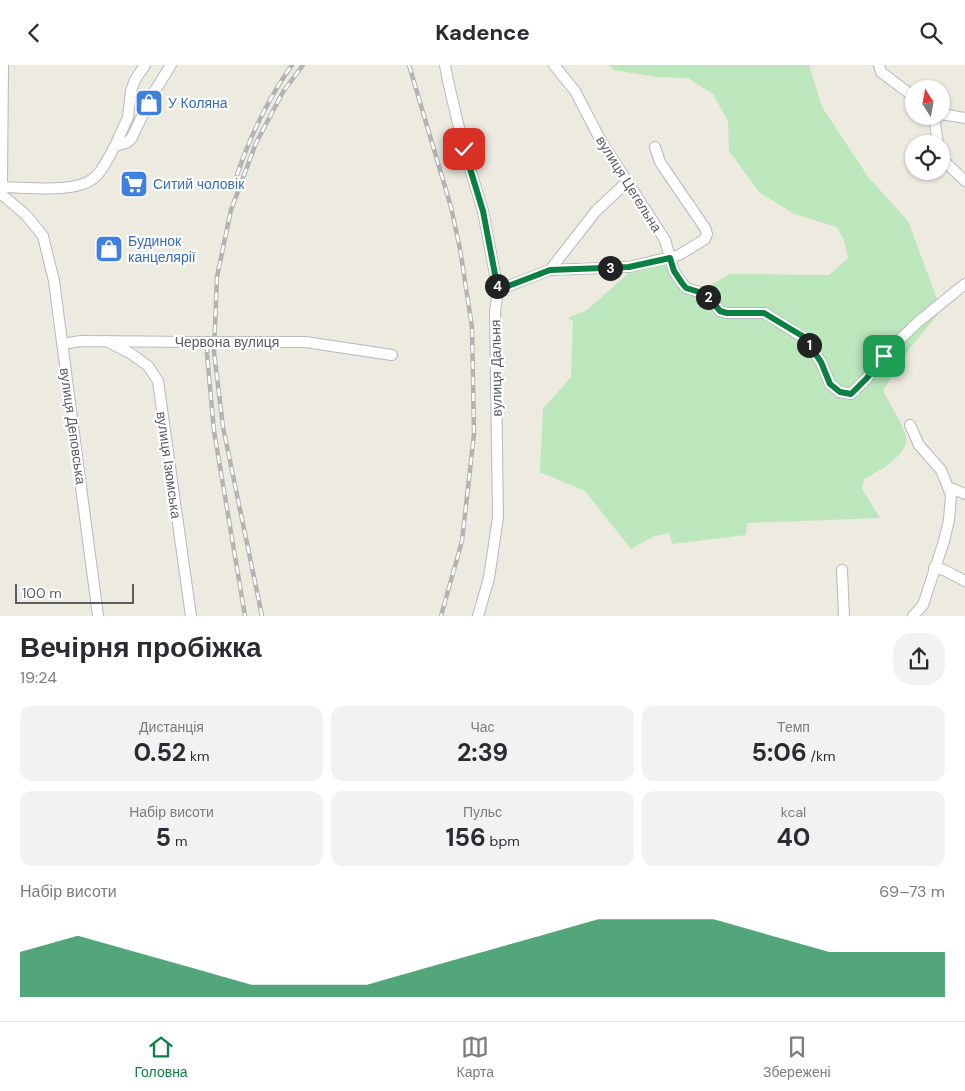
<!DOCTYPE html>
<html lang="uk">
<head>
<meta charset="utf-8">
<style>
  :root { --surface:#fff; --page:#f2f2f3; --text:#2b2b33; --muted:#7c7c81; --line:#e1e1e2; --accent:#0b8043 }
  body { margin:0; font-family:"DM Sans",sans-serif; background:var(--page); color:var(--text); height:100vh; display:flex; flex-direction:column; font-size:19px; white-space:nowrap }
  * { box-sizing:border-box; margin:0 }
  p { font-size:16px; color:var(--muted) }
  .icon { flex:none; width:28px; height:28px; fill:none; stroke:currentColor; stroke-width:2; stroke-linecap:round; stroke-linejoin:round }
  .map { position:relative; height:551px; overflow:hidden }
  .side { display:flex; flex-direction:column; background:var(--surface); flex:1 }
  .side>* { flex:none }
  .needle { width:32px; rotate:349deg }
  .tools { position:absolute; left:905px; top:15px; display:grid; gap:10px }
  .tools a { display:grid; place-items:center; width:45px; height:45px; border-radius:50%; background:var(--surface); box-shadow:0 1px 4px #0004; font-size:25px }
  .scale { position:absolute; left:15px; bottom:12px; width:119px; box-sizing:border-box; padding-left:5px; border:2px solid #595d62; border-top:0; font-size:14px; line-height:18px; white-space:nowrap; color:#595d62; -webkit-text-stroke:4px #fff; paint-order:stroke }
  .pin { position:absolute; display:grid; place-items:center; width:42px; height:42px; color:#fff; margin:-21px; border-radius:10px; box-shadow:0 2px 8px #0006 }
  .km { position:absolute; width:25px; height:25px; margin:-12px; border-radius:50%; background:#222; color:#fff; font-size:14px; line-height:25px; text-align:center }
  .round { display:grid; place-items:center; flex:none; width:52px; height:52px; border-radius:20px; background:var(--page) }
  .overview { display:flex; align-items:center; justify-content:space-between; height:85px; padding:0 20px }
  h1 { font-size:28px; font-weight:700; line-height:38px }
  .metrics { display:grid; grid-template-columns:repeat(3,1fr); gap:8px; height:85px; padding:5px 20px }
  .metrics div { display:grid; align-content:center; border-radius:12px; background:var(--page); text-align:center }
  .metrics b { font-size:25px; font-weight:700 }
  .metrics small { font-size:14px; font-weight:400 }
  .metrics p { font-size:14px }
  .chart { height:140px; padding:10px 20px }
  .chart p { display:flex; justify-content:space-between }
  .chart svg { width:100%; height:90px; margin-top:5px; fill:var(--accent); opacity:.7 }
  header { display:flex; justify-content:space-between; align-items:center; height:65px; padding:0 20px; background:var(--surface); font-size:22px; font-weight:700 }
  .menu { display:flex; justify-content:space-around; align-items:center; height:70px; border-top:1px solid var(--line); background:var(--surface); font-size:14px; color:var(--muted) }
  .menu a { display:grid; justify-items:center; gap:2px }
  .menu .on { color:var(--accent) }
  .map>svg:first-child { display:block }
  .green { fill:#bce6bb }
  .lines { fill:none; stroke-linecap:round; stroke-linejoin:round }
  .minor-casing { stroke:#b6b9be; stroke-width:12 }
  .minor { stroke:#fff; stroke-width:10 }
  .rail-casing { stroke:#b2b3b3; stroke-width:4.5 }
  .rail { stroke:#fff; stroke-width:2.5; stroke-dasharray:8; stroke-linecap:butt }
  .minor-bridge-casing { stroke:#b6b9be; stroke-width:12; stroke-linecap:butt }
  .minor-bridge { stroke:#fff; stroke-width:10 }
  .route-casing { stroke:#fff; stroke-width:10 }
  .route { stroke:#0b8043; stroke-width:6 }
  .labels { text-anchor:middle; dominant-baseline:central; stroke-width:4.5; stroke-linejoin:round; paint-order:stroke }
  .shop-label { font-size:14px; fill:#366cbe; stroke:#fff; text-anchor:start }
  .street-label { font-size:14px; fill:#595d62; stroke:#fff }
</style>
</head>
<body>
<header><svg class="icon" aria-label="back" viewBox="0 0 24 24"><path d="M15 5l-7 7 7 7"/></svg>Kadence<svg class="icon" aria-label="search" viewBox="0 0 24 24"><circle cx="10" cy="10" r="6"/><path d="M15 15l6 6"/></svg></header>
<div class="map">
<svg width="965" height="551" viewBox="0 0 965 551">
  <rect width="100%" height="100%" fill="#edeae0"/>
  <!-- green -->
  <path class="green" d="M 608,0 L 809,0 L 822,42 L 869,113 L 908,156 L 937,234 L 942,244 L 910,283 L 883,326 C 887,334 906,365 906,372 C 909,390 877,407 864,414 L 862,424 L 880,453 L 747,458 L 746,470 L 672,479 L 670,468 L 654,471 L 631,484 L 585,426 L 540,407 L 543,344 L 571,312 L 573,256 L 568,253 L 587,245 L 630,207 L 666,199 L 682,223 L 699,232 L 704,224 L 730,209 L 829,210 L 848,193 L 844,175 L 837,162 L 794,149 L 759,127 L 729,86 L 728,56 L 713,29 L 688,13 L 657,12 L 614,5 Z"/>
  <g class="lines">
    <defs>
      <g id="minor">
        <polyline points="445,0 448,16 464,84 483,146 498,225 495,246 498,452 489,513 478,551"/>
        <polyline points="554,0 575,26 601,76 665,175 674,206 682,218 686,223 706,229 720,246 727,248 765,248 804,273 821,297 830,319 840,327 851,329 867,313 890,284 918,257 965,219"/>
        <polyline points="879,0 881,7 914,32"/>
        <polyline points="941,49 965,53"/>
        <polyline points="934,51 938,79"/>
        <polyline points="115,81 128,52 131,26 135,15 145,0"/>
        <polyline points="941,93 965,116"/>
        <path d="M 2,122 C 27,122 75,129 94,113 C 103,106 109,91 115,81 L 126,78 L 131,74 L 154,27 L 171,0"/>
        <polyline points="0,126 2,122 3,0"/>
        <polyline points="0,128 26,150 43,171 54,216 98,551"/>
        <polyline points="550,205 629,202 679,190 705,174 707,169 705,163 666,106 660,97 655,82"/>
        <polyline points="498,225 550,205 596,146 627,117"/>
        <polyline points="106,276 130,288 148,301 158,316 191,551"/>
        <polyline points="256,277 305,277 392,290"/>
        <polyline points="62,279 81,276 199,277"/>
        <polyline points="910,360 919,380 941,405 951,430 949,455 944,476 923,540 913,551"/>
        <polyline points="948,422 965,429"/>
        <polyline points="934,503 944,505 965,516"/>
        <polyline points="842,505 844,551"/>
      </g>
    </defs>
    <!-- minor casing -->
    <use href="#minor" class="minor-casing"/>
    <!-- minor -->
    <use href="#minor" class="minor"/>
    <defs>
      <g id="rail">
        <polyline points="409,0 451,142 460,184 472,262 474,369 462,476 441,551"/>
        <path d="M 237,110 C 250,71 268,34 292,0"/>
        <polyline points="207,279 207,289 214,366 245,551"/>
        <polyline points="262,551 223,362 214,287 217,212 231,145 256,78 283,27 303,0"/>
      </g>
    </defs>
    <!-- rail casing -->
    <use href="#rail" class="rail-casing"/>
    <!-- rail -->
    <use href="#rail" class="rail"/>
    <defs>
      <polyline id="minor-bridge" points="199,277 256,277"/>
    </defs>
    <!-- minor-bridge casing -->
    <use href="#minor-bridge" class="minor-bridge-casing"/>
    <!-- minor-bridge -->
    <use href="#minor-bridge" class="minor-bridge"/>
  </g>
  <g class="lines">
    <defs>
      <polyline id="route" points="464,84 483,146 498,225 550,205 629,202 670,193 674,206 682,218 686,223 706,229 720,246 727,248 764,248 804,272 821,297 830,319 840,327 851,329 867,313 884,291"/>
    </defs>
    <!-- route casing -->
    <use href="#route" class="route-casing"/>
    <!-- route -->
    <use href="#route" class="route"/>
  </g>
  <!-- icons -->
  <defs>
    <symbol id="shop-square" viewBox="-11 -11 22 22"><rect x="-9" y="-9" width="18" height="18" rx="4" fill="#3f7fe0" stroke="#fff"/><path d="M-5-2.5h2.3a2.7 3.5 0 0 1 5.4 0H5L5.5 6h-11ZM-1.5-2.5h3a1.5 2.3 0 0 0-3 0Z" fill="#fff"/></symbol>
    <symbol id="supermarket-square" viewBox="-11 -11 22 22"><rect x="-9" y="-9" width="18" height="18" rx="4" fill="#3f7fe0" stroke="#fff"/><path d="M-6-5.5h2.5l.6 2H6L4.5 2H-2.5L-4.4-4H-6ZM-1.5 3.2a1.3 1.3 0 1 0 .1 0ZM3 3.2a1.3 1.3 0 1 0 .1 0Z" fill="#fff"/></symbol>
  </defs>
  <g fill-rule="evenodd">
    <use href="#shop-square" x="133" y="22" width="32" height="32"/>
    <use href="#supermarket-square" x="118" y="103" width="32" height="32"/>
    <use href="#shop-square" x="93" y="168" width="32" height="32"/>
  </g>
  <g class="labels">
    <!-- shop labels -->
    <g class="shop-label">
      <text x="168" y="38">У Коляна</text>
      <text x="153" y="119">Ситий чоловік</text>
      <text x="128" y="176">Будинок<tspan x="128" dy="16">канцелярії</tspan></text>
    </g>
    <!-- street labels -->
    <g class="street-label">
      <text transform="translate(629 119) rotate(58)">вулиця Цегельна</text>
      <text x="227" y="277">Червона вулиця</text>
      <text transform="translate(496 303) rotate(-91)">вулиця Дальня</text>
      <text transform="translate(73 361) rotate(82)">вулиця Деповська</text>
      <text transform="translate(169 400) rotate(82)">вулиця Ізюмська</text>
    </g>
  </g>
</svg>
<div class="tools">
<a><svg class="needle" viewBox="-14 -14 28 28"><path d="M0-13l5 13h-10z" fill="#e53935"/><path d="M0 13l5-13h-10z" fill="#7c7c81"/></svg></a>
<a><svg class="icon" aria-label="locate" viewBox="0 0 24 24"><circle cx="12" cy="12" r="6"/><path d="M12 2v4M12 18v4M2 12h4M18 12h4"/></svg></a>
</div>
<div class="scale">100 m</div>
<div class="pin" style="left:884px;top:291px;background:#1e9e55"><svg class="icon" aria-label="arrive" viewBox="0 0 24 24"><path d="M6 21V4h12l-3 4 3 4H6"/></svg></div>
<div class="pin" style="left:464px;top:84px;background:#d93025"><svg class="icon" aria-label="check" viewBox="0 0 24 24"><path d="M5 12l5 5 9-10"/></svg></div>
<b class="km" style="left:809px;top:280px">1</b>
<b class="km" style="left:708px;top:232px">2</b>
<b class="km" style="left:610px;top:203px">3</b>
<b class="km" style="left:497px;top:221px">4</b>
</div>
<section class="side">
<div class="overview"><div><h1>Вечірня пробіжка</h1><p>19:24</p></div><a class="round"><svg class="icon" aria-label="share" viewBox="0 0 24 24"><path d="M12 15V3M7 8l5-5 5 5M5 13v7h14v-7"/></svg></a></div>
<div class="metrics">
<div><p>Дистанція</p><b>0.52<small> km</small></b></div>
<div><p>Час</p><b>2:39</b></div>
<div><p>Темп</p><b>5:06<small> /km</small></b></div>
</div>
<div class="metrics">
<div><p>Набір висоти</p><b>5<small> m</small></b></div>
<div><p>Пульс</p><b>156<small> bpm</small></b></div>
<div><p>kcal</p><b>40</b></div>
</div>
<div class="chart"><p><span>Набір висоти</span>69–73 m</p>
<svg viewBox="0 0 160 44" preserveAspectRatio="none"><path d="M0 44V22L10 14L20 22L30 30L40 38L50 38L60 38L70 30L80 22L90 14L100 6L110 6L120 6L130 14L140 22L150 22L160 22V44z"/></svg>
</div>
</section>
<nav class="menu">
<a class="on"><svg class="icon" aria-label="home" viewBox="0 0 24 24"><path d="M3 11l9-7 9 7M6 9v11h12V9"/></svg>Головна</a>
<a><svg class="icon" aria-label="map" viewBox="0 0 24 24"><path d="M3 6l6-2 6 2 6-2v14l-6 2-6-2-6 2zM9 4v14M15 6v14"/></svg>Карта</a>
<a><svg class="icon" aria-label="saved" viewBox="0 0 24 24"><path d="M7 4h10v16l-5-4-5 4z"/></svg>Збережені</a>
</nav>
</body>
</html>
